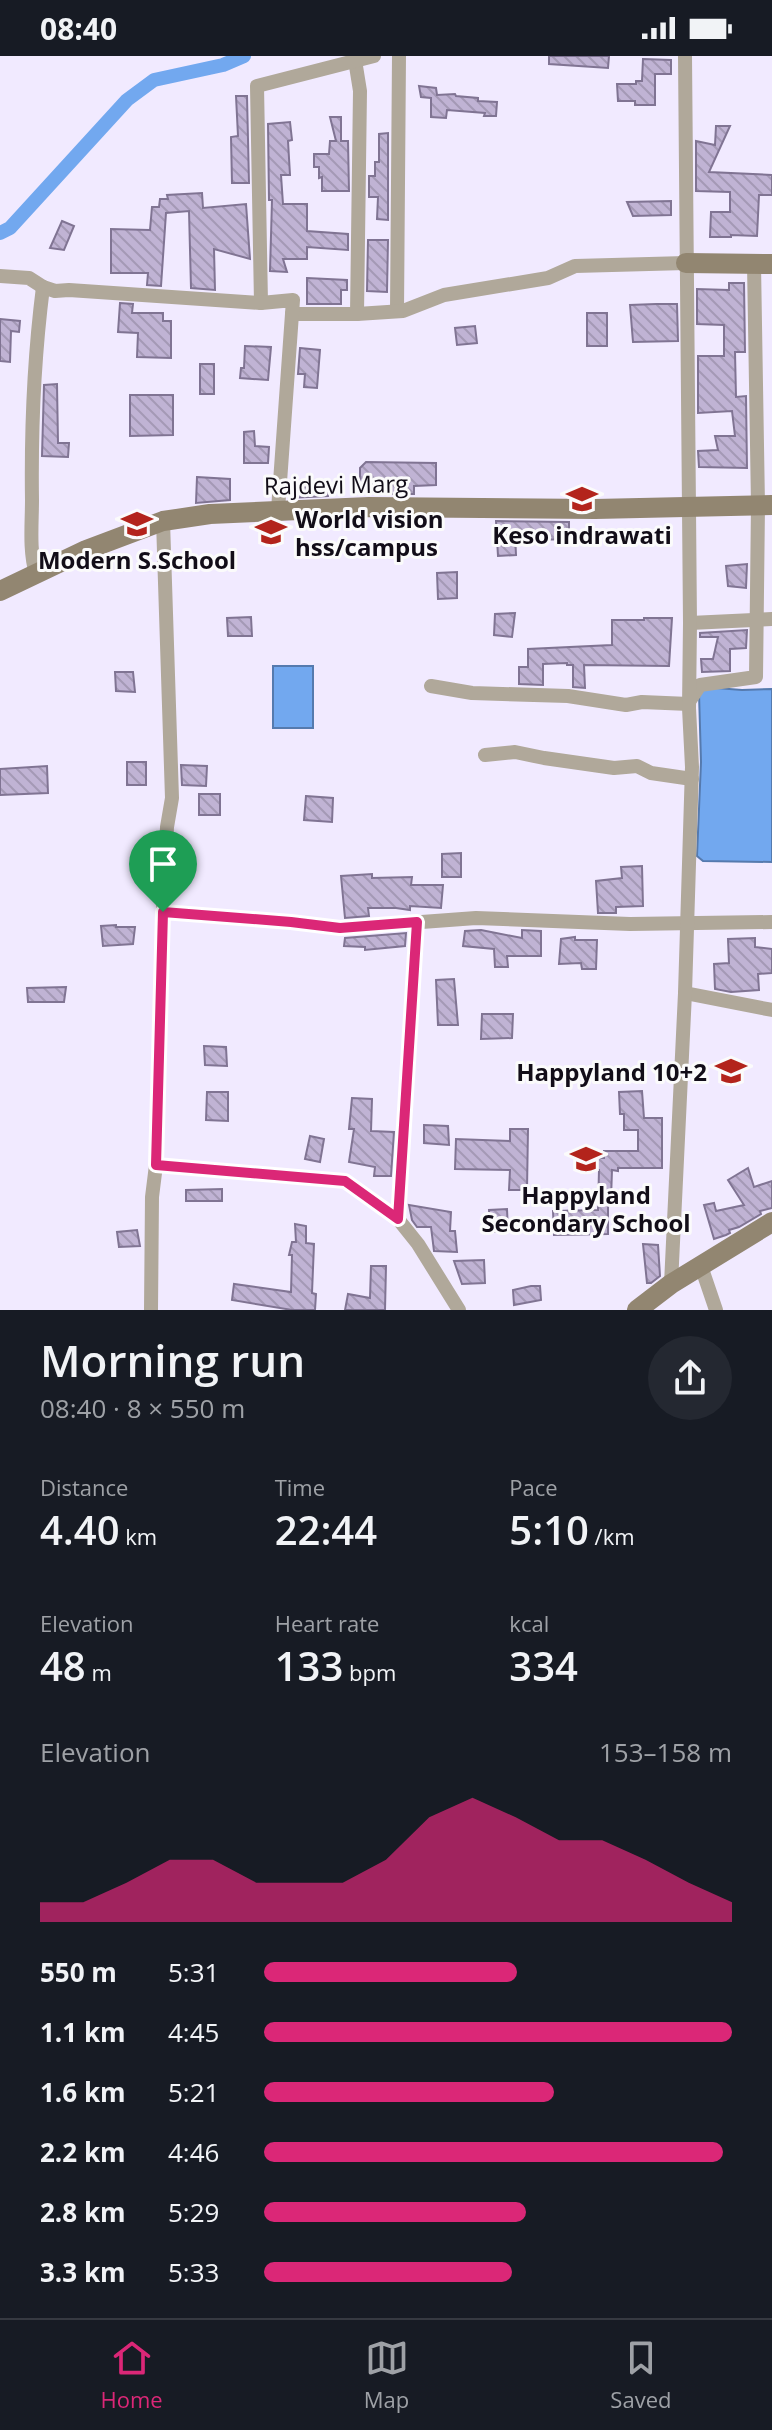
<!DOCTYPE html>
<html lang="en">
<head>
<meta charset="utf-8">
<style>
  :root { --surface:#171b24; --page:#242831; --text:#f1f3f6; --muted:#9ea1a6; --line:#363941; --accent:#db2777 }
  body { margin:0; font-family:"Open Sans",sans-serif; background:var(--page); color:var(--text); height:100vh; display:flex; flex-direction:column; font-size:30px; white-space:nowrap }
  * { box-sizing:border-box; margin:0 }
  p { font-size:26px; color:var(--muted) }
  .icon { flex:none; width:44px; height:44px; fill:none; stroke:currentColor; stroke-width:2; stroke-linecap:round; stroke-linejoin:round }
  .map { position:relative; height:1254px; overflow:hidden }
  .panel { display:flex; flex-direction:column; background:var(--surface); flex:1 }
  .panel>* { flex:none }
  .pin { position:absolute; display:grid; place-items:center; width:68px; height:68px; color:#fff; margin:-82px -34px; border-radius:50% 50% 50% 0; rotate:-45deg; box-shadow:0 0 8px #0007 }
  .pin .icon { rotate:45deg }
  .round { display:grid; place-items:center; flex:none; width:84px; height:84px; border-radius:42px; background:var(--page) }
  .headline { display:flex; align-items:center; justify-content:space-between; height:136px; padding:0 40px }
  h1 { font-size:44px; font-weight:600; line-height:60px }
  .stats { display:grid; grid-template-columns:repeat(3,1fr); gap:12px; height:136px; padding:8px 40px }
  .stats div { display:grid; align-content:center }
  .stats b { font-size:40px; font-weight:600 }
  .stats small { font-size:22px; font-weight:400 }
  .stats p { font-size:22px }
  .chart { height:224px; padding:16px 40px }
  .chart p { display:flex; justify-content:space-between }
  .chart svg { width:100%; height:144px; margin-top:8px; fill:var(--accent); opacity:.7 }
  ul { padding:0 40px; list-style:none; font-size:26px }
  li { display:grid; grid-template-columns:128px 96px 1fr; align-items:center; height:60px }
  li i { height:20px; border-radius:10px; background:var(--accent) }
  .status { display:flex; justify-content:space-between; align-items:center; height:56px; padding:0 40px; background:var(--surface); direction:ltr }
  .status svg { height:22px; fill:currentColor }
  .menu { display:flex; justify-content:space-around; align-items:center; height:112px; border-top:2px solid var(--line); background:var(--surface); font-size:22px; color:var(--muted) }
  .menu a { display:grid; justify-items:center; gap:4px }
  .menu .active { color:var(--accent) }
  .map>svg:first-child { display:block }
  .water { fill:#72a8ef; stroke:#557aae; stroke-width:2 }
  .lines { fill:none; stroke-linecap:round; stroke-linejoin:round }
  .canal { stroke:#72a8ef; stroke-width:14 }
  .building { fill:url(#building-back-hatch); stroke:#807493; stroke-width:2 }
  .street { stroke:#b0a89a; stroke-width:14 }
  .secondary { stroke:#928671; stroke-width:20 }
  .route-casing { stroke:#fff; stroke-width:16 }
  .route { stroke:#db2777; stroke-width:10 }
  .labels { text-anchor:middle; dominant-baseline:central; stroke-width:6; stroke-linejoin:round; paint-order:stroke }
  .street-label { font-size:24px; fill:#120d18; stroke:#fbfbfb }
  .poi-label { font-size:24px; font-weight:bold; fill:#120d18; stroke:#fbfbfb }
</style>
</head>
<body>
<div class="status"><b>08:40</b><svg viewBox="0 0 49 12"><path d="M0 12V9h3v3zM5 12V6h3v6zM10 12V3h3v9zM15 12V0h3v12zM26 1h20v11H26zM47 4h2v5h-2z"/></svg></div>
<div class="map">
<svg width="772" height="1254" viewBox="0 0 772 1254">
  <defs>
    <pattern id="building-back-hatch" width="6" height="6" patternUnits="userSpaceOnUse" patternTransform="scale(2)"><rect width="6" height="6" fill="#c0b3d4"/><path d="M-1 5l2 2M0 0l6 6M5-1l2 2" fill="none" stroke="#a499b5"/></pattern>
  </defs>
  <rect width="100%" height="100%" fill="#f1eaff"/>
  <!-- water -->
  <g class="water">
    <rect x="273" y="610" width="40" height="62"/>
    <polygon points="704,631 742,634 772,633 772,806 703,805 697,800 701,706 699,637"/>
  </g>
  <g class="lines">
    <!-- canal -->
    <polyline class="canal" points="0,177 10,172 127,44 154,24 223,9 244,0"/>
  </g>
  <!-- building -->
  <g class="building">
    <polygon points="549,0 609,0 608,12 549,8"/>
    <polygon points="643,3 671,4 671,18 655,18 655,49 635,49 635,45 618,45 617,28 636,28 636,25 642,25"/>
    <polygon points="419,30 436,32 437,39 455,38 456,40 478,42 478,45 497,46 496,60 484,60 485,57 447,54 446,62 431,61 431,42 421,41"/>
    <polygon points="236,40 247,40 249,127 232,127 231,81 238,80"/>
    <polygon points="330,61 341,61 341,85 348,85 349,135 322,135 322,121 319,122 319,111 314,111 314,98 329,98 330,85 336,85"/>
    <polygon points="290,66 292,84 288,85 290,119 281,119 283,148 307,148 307,175 348,178 348,194 307,191 307,203 283,203 287,216 270,215 272,144 269,144 268,68"/>
    <polygon points="716,70 730,70 709,116 772,119 772,139 759,139 757,180 731,179 731,181 710,181 711,156 730,156 730,136 696,135 696,85 715,89"/>
    <polygon points="388,77 388,164 377,163 378,141 369,141 369,120 375,120 375,106 379,106 379,78"/>
    <polygon points="202,137 203,152 246,148 250,203 214,193 215,234 191,232 189,155 166,157 161,230 147,229 148,217 111,217 111,173 150,174 152,151 159,151 160,143 168,143 167,139"/>
    <polygon points="671,145 671,159 633,160 627,146"/>
    <polygon points="62,165 74,170 64,194 50,192"/>
    <polygon points="368,184 388,184 387,236 367,235"/>
    <polygon points="307,222 347,224 347,234 341,234 341,248 307,248"/>
    <polygon points="729,227 744,227 745,296 735,296 736,341 746,340 747,412 699,411 698,395 718,394 715,380 735,380 732,355 698,357 698,300 724,300 724,269 697,268 697,233 729,234"/>
    <polygon points="120,247 133,248 132,257 163,257 163,265 171,265 171,302 137,301 138,277 118,276"/>
    <polygon points="656,248 677,248 678,285 633,286 630,249"/>
    <rect x="587" y="257" width="20" height="33"/>
    <polygon points="0,263 20,265 19,276 11,275 10,306 0,305"/>
    <polygon points="475,270 477,287 457,289 455,272"/>
    <polygon points="245,290 271,291 268,324 240,322 241,312 244,312"/>
    <polygon points="300,292 320,294 317,332 304,331 305,318 298,318"/>
    <rect x="200" y="308" width="14" height="30"/>
    <polygon points="57,328 58,387 69,387 68,401 42,400 44,329"/>
    <polygon points="130,339 173,339 173,379 130,380"/>
    <polygon points="254,375 255,390 269,391 268,407 244,407 244,376"/>
    <polygon points="366,406 436,407 436,429 414,430 414,438 391,438 391,429 360,428 360,412"/>
    <polygon points="197,421 230,423 230,444 196,447"/>
    <polygon points="290,431 329,432 328,440 289,442"/>
    <polygon points="496,465 569,466 569,483 534,484 534,475 515,477 516,499 498,500"/>
    <polygon points="747,508 746,532 728,530 726,510"/>
    <polygon points="457,516 457,542 438,543 437,517"/>
    <polygon points="515,557 512,581 494,579 495,558"/>
    <polygon points="251,561 252,580 228,580 227,562"/>
    <polygon points="644,562 672,562 669,610 584,609 585,632 573,631 573,609 567,609 567,607 543,608 543,629 519,628 519,611 528,611 528,593 612,589 612,564 644,564"/>
    <polygon points="747,574 746,592 730,593 730,615 702,616 701,603 713,603 718,581 700,581 700,577"/>
    <polygon points="115,616 133,616 135,636 116,635"/>
    <rect x="127" y="706" width="19" height="23"/>
    <polygon points="181,709 207,710 206,730 182,729"/>
    <polygon points="47,710 48,737 0,739 0,713"/>
    <rect x="199" y="738" width="21" height="21"/>
    <polygon points="306,740 333,742 332,766 304,764"/>
    <polygon points="461,797 461,821 442,821 442,798"/>
    <polygon points="642,810 643,850 616,851 616,857 598,857 596,825 622,822 621,811"/>
    <polygon points="372,818 372,822 412,821 411,829 443,829 441,852 410,850 410,854 396,852 368,852 369,860 345,862 341,820"/>
    <polygon points="116,869 116,871 135,871 133,888 103,890 101,870"/>
    <polygon points="481,874 522,882 522,874 541,875 541,900 507,900 508,911 495,911 494,893 463,890 465,875"/>
    <polygon points="406,877 405,890 365,894 365,891 344,890 345,882"/>
    <polygon points="575,881 575,884 597,884 596,913 582,913 581,907 559,908 561,883"/>
    <polygon points="755,882 755,891 772,893 772,917 758,918 759,934 731,936 715,933 714,908 729,907 728,883"/>
    <polygon points="454,923 458,969 438,969 436,924"/>
    <polygon points="66,931 64,946 28,946 27,932"/>
    <polygon points="482,958 513,958 512,982 481,983"/>
    <polygon points="204,990 226,991 227,1010 205,1009"/>
    <polygon points="642,1035 644,1062 662,1062 662,1112 618,1112 618,1115 612,1114 611,1143 608,1143 608,1178 554,1179 553,1155 598,1154 599,1114 596,1114 596,1102 604,1102 604,1095 638,1095 638,1074 624,1074 624,1058 620,1058 619,1036"/>
    <polygon points="207,1036 228,1036 228,1065 206,1064"/>
    <polygon points="352,1042 372,1043 371,1075 394,1076 391,1120 374,1120 375,1111 349,1106 354,1073 349,1073"/>
    <polygon points="424,1069 448,1070 449,1089 424,1087"/>
    <polygon points="510,1073 528,1073 527,1134 509,1134 510,1114 455,1113 456,1083 510,1085"/>
    <polygon points="310,1080 324,1083 320,1106 305,1103"/>
    <polygon points="748,1112 754,1131 772,1125 772,1152 760,1155 761,1158 739,1171 729,1174 730,1177 726,1179 714,1183 704,1149 714,1147 716,1155 744,1149 728,1124"/>
    <polygon points="222,1133 222,1145 186,1145 186,1134"/>
    <polygon points="409,1149 451,1156 450,1175 455,1175 457,1196 434,1195 431,1171 417,1171 412,1164"/>
    <polygon points="507,1153 508,1175 490,1176 489,1154"/>
    <polygon points="295,1168 306,1170 306,1187 314,1188 312,1237 316,1238 315,1254 292,1254 232,1244 234,1228 291,1236 292,1199 289,1199 292,1186 296,1186"/>
    <polygon points="137,1174 140,1190 119,1191 117,1176"/>
    <polygon points="643,1188 658,1189 660,1220 651,1227 647,1227"/>
    <polygon points="484,1204 485,1227 462,1228 454,1205"/>
    <polygon points="371,1210 386,1210 385,1254 345,1254 348,1238 370,1242"/>
    <polygon points="531,1230 540,1230 541,1244 514,1249 513,1234"/>
  </g>
  <g class="lines">
    <!-- street -->
    <g class="street">
      <polyline points="355,4 360,35 357,258"/>
      <polyline points="0,220 29,222 43,231"/>
      <polyline points="261,247 257,30 374,0"/>
      <polyline points="397,255 399,0"/>
      <polyline points="292,258 357,258 403,255 444,239 548,222 575,210 686,207"/>
      <path d="M 36,518 C 29,494 32,468 32,444 C 31,373 34,302 43,231 L 55,235 L 69,234 L 261,247 L 293,244 L 278,454"/>
      <polyline points="690,567 772,563"/>
      <polyline points="431,630 472,637 568,640 626,649 642,646 689,648"/>
      <polyline points="690,644 700,629 756,621 758,449 754,208"/>
      <polyline points="485,699 515,696 544,702 614,712 637,710 651,717 692,723"/>
      <polyline points="163,856 291,866 340,872 476,862 630,868 772,866"/>
      <polyline points="685,937 772,954"/>
      <polyline points="156,1109 345,1125 398,1163 418,1188 459,1254"/>
      <polyline points="398,1163 417,866"/>
      <polyline points="701,1210 716,1254"/>
      <polyline points="671,1228 685,937 692,711 689,652 690,567 685,0"/>
      <polyline points="151,1254 152,1141 156,1109 163,856 167,771 172,742 163,465"/>
    </g>
    <!-- secondary -->
    <g class="secondary">
      <polyline points="686,207 772,208"/>
      <polyline points="0,535 86,494 163,465 210,458 369,451 595,453 772,449"/>
      <polyline points="637,1254 671,1228 772,1166"/>
    </g>
  </g>
  <g class="lines">
    <defs>
      <polygon id="route" points="163,856 291,866 340,872 417,866 398,1163 345,1125 156,1109"/>
    </defs>
    <!-- route casing -->
    <use href="#route" class="route-casing"/>
    <!-- route -->
    <use href="#route" class="route"/>
  </g>
  <!-- icons -->
  <defs>
    <symbol id="school-bare" viewBox="-9 -9 18 18"><path d="M0-5L7-2L0 1L-7-2ZM-4 1L0 2.5L4 1V4Q0 6-4 4Z" fill="#b3241c" stroke="#fbfbfb" stroke-width="2.5" paint-order="stroke"/></symbol>
  </defs>
  <g fill-rule="evenodd">
    <use href="#school-bare" x="560" y="421" width="44" height="44"/>
    <use href="#school-bare" x="115" y="446" width="44" height="44"/>
    <use href="#school-bare" x="249" y="454" width="44" height="44"/>
    <use href="#school-bare" x="709" y="993" width="44" height="44"/>
    <use href="#school-bare" x="564" y="1081" width="44" height="44"/>
  </g>
  <g class="labels">
    <!-- street labels -->
    <g class="street-label">
      <text transform="translate(336 428) rotate(-1)">Rajdevi Marg</text>
    </g>
    <!-- poi labels -->
    <g class="poi-label">
      <text x="295" y="462" text-anchor="start">World vision<tspan x="295" dy="28">hss/campus</tspan></text>
      <text x="582" y="478">Keso indrawati</text>
      <text x="137" y="503">Modern S.School</text>
      <text x="707" y="1015" text-anchor="end">Happyland 10+2</text>
      <text x="586" y="1138">Happyland<tspan x="586" dy="28">Secondary School</tspan></text>
    </g>
  </g>
</svg>
<div class="pin" style="left:163px;top:856px;background:#1e9e55"><svg class="icon" aria-label="arrive" viewBox="0 0 24 24"><path d="M6 21V4h12l-3 4 3 4H6"/></svg></div>
</div>
<section class="panel">
<div class="headline"><div><h1>Morning run</h1><p>08:40 · 8 × 550 m</p></div><a class="round"><svg class="icon" aria-label="share" viewBox="0 0 24 24"><path d="M12 15V3M7 8l5-5 5 5M5 13v7h14v-7"/></svg></a></div>
<div class="stats">
<div><p>Distance</p><b>4.40<small> km</small></b></div>
<div><p>Time</p><b>22:44</b></div>
<div><p>Pace</p><b>5:10<small> /km</small></b></div>
</div>
<div class="stats">
<div><p>Elevation</p><b>48<small> m</small></b></div>
<div><p>Heart rate</p><b>133<small> bpm</small></b></div>
<div><p>kcal</p><b>334</b></div>
</div>
<div class="chart"><p><span>Elevation</span>153–158 m</p>
<svg viewBox="0 0 160 44" preserveAspectRatio="none"><path d="M0 44V38L10 38L20 32L30 25L40 25L50 32L60 32L70 32L80 25L90 12L100 6L110 12L120 19L130 19L140 25L150 32L160 38V44z"/></svg>
</div>
<ul>
<li><b>550 m</b>5:31<i style="width:54%"></i></li>
<li><b>1.1 km</b>4:45<i style="width:100%"></i></li>
<li><b>1.6 km</b>5:21<i style="width:62%"></i></li>
<li><b>2.2 km</b>4:46<i style="width:98%"></i></li>
<li><b>2.8 km</b>5:29<i style="width:56%"></i></li>
<li><b>3.3 km</b>5:33<i style="width:53%"></i></li>
</ul>
</section>
<nav class="menu">
<a class="active"><svg class="icon" aria-label="home" viewBox="0 0 24 24"><path d="M3 11l9-7 9 7M6 9v11h12V9"/></svg>Home</a>
<a><svg class="icon" aria-label="map" viewBox="0 0 24 24"><path d="M3 6l6-2 6 2 6-2v14l-6 2-6-2-6 2zM9 4v14M15 6v14"/></svg>Map</a>
<a><svg class="icon" aria-label="saved" viewBox="0 0 24 24"><path d="M7 4h10v16l-5-4-5 4z"/></svg>Saved</a>
</nav>
</body>
</html>
